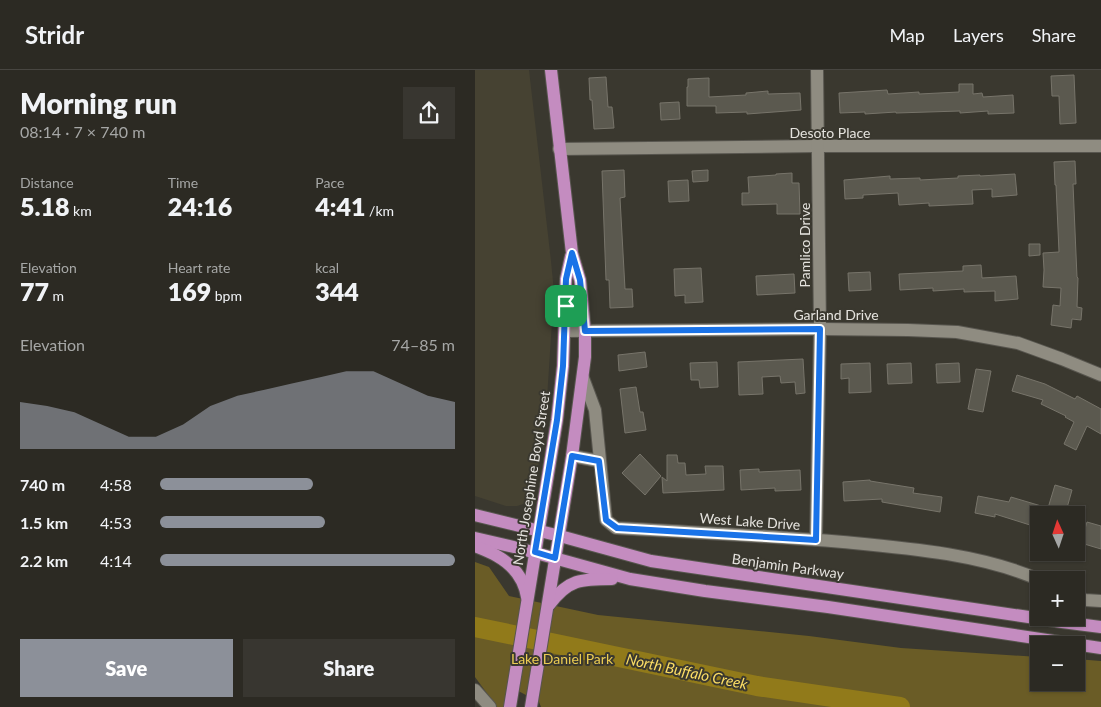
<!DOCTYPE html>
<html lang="en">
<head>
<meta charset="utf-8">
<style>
  :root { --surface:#2c2a23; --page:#383630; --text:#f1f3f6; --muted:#a6a7a6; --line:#484641; --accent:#8c9099 }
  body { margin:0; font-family:Lato,sans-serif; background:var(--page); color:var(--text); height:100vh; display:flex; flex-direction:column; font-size:19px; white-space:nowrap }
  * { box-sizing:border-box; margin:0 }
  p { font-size:16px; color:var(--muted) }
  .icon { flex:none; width:28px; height:28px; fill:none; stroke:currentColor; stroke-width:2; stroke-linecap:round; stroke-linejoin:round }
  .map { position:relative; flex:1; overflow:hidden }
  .details { display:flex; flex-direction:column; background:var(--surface); width:475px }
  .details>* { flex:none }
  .needle { width:32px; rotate:357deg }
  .fabs { position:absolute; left:555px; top:436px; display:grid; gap:10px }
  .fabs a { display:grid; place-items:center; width:55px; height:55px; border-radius:0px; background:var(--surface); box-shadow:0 1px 4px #0004,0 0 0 1px var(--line); font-size:25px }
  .pin { position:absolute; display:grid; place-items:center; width:42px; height:42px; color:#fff; margin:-21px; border-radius:10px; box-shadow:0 2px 8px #0006 }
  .round { display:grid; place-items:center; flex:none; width:52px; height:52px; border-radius:0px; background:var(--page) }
  .summary { display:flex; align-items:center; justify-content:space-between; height:85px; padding:0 20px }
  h1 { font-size:28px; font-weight:800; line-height:38px }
  .metrics { display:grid; grid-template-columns:repeat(3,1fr); gap:8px; height:85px; padding:5px 20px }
  .metrics div { display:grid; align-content:center }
  .metrics b { font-size:25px; font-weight:800 }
  .metrics small { font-size:14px; font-weight:400 }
  .metrics p { font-size:14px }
  .chart { height:140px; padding:10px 20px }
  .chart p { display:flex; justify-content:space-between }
  .chart svg { width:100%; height:90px; margin-top:5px; fill:var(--accent); opacity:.7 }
  .button { display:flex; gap:10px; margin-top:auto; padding:10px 20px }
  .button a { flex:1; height:58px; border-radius:0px; background:var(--accent); color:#fff; font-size:20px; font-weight:800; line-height:58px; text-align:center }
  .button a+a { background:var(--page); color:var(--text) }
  ul { padding:0 20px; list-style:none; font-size:16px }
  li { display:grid; grid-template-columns:80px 60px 1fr; align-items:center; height:38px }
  li i { height:12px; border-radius:6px; background:var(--accent) }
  header { display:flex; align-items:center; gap:30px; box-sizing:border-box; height:70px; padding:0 25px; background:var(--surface); border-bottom:1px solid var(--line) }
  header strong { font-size:24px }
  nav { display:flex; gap:28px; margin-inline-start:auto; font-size:18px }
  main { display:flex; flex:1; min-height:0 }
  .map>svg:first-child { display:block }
  .built { fill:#464232 }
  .green { fill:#6a5c26 }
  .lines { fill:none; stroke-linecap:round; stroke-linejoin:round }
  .river { stroke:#917a1a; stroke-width:20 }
  .building { fill:#5b594f; stroke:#77746a }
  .minor-casing { stroke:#58564f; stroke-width:14 }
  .major-casing { stroke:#58564f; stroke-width:14 }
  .minor { stroke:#8f8c81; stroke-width:12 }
  .major { stroke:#c48cc0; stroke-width:12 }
  .route-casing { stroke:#fff; stroke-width:10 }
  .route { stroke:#1a73e8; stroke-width:6 }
  .labels { text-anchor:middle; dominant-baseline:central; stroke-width:4; stroke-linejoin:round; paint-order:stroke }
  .street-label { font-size:14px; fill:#e5e3de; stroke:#3a382f }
  .park-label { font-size:14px; fill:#ebcc53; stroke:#3a382f }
  .water-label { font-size:15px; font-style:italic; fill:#fbdd65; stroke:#3a382f }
</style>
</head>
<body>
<header>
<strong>Stridr</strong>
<nav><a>Map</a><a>Layers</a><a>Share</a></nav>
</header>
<main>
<section class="details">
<div class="summary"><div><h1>Morning run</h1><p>08:14 · 7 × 740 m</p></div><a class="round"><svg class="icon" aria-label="share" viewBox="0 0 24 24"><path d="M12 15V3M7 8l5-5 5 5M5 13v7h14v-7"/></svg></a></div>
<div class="metrics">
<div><p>Distance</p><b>5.18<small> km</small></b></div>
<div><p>Time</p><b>24:16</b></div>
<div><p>Pace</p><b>4:41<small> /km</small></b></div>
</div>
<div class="metrics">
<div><p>Elevation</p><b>77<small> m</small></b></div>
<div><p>Heart rate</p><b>169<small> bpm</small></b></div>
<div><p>kcal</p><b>344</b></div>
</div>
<div class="chart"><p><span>Elevation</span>74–85 m</p>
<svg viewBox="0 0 160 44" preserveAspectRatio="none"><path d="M0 44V21L10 23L20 26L30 32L40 38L50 38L60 32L70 23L80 18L90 15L100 12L110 9L120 6L130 6L140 12L150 18L160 21V44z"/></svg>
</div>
<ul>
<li><b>740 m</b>4:58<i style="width:52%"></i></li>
<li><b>1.5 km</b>4:53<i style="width:56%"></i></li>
<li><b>2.2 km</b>4:14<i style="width:100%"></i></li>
</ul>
<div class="button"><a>Save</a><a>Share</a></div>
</section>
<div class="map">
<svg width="626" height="637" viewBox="0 0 626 637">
  <rect width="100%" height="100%" fill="#3a382f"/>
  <!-- built -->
  <polygon class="built" points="0,0 54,0 76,191 79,222 75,282 72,329 61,415 57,425 51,433 42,436 31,436 0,426"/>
  <!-- green -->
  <polygon class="green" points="0,492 14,497 34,526 123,545 334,566 426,578 564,587 564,612 601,612 601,589 626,591 626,637 66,637 64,632 34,616 30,637 22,637 0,607"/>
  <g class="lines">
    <!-- river -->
    <polyline class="river" points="0,557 282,616 425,637"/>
  </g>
  <!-- building -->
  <g class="building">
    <polygon points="599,5 601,53 585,54 584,26 577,26 576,6"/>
    <polygon points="131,7 133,37 137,37 139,58 119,59 117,30 115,30 114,8"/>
    <polygon points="234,8 234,27 271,25 271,23 293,21 293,24 325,23 326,40 272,44 272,42 241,43 241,36 212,36 212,17 213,17 213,9"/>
    <polygon points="484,14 498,14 498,24 507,23 508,27 538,25 539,43 513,44 513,41 485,43 485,41 421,43 421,42 390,44 390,42 365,43 364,23 412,20 413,24 444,22 444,24 484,22"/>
    <polygon points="204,32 205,49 186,50 185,33"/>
    <polygon points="600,91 601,114 598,114 602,207 603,208 602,237 607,238 606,250 597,249 596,258 576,255 578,235 585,236 586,218 568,217 569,200 568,183 584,182 581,115 580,115 579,92"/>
    <polygon points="149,100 150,127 145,128 150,219 157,219 158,237 135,238 134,210 131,210 127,101"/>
    <polygon points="233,100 233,111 218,112 217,101"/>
    <polygon points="317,103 317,113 324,113 325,144 302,144 302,134 267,135 267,123 274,123 273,107 301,105 301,104"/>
    <polygon points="540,104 542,125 517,127 517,119 497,120 498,134 454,136 454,133 424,135 423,123 388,125 388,128 370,129 369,110 415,106 415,109 445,108 445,110 483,108 483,106 505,105 505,106"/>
    <polygon points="213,110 214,131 194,132 193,111"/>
    <polygon points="554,174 565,174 565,185 554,186"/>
    <polygon points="506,195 507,208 541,206 543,229 520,231 520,221 489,222 489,219 458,221 458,218 425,220 424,204 488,201 488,196"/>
    <polygon points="226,198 228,232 210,233 210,225 200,226 199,199"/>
    <polygon points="395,202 396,220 374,221 373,203"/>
    <polygon points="319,204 320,223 282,225 281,206"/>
    <polygon points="170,282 172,297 144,301 143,285"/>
    <polygon points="328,289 330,323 321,324 320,312 306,313 305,306 287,307 288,324 264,325 263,292"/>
    <polygon points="242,292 243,317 225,318 224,310 216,310 215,293"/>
    <polygon points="395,293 396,322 374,323 374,308 366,309 366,294"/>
    <polygon points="436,293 437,313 413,314 412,294"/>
    <polygon points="484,293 485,312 462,313 461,294"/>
    <polygon points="501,299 516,301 508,342 493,339"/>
    <polygon points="542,305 570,314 600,329 602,326 626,339 626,364 612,356 601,380 589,374 599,352 590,347 591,346 566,334 568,330 537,321"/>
    <polygon points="161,317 165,342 168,342 171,360 150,363 145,319"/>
    <polygon points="165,384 186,406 170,425 147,403"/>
    <polygon points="192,385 202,385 203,393 210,393 211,405 231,404 230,396 248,396 249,420 188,423 187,407 192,411"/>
    <polygon points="284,399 284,402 325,400 326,420 300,421 300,418 266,420 265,400"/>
    <polygon points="395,410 395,411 439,418 438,423 467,427 465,442 407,432 407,429 369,431 368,412"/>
    <polygon points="580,415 597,420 590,445 558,445 555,455 520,444 520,447 500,443 503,426 534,432 536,427 573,438"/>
    <polygon points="612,452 626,456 626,479 606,473"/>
  </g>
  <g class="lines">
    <defs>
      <g id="minor">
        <polyline points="84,79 343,76 626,76"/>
        <polyline points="90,261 345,259 433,260 482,262 543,273 587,289 626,305"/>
        <path d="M 108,308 L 120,340 L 131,450 L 141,458 C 217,462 293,466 368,472 C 432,478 506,484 565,510"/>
        <polyline points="97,386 124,391"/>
        <polyline points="341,470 345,259 342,0"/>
        <polyline points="601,526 610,530 626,531"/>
        <polyline points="0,620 15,637"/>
      </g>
      <g id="major">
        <polyline points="0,445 85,466 176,491 587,552 626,557"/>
        <polyline points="0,468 43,478 155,509 230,521 353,537 626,578"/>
        <path d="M 0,476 C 7,479 15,482 22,486 C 38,495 49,509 52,527"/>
        <path d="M 74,535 C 93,509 106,509 137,509"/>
        <polyline points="35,637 82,350 88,296 91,209 96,186"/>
        <polyline points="56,637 97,386 110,287 110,261 107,229 105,210 97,183 76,0"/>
      </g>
    </defs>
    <!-- minor casing -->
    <use href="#minor" class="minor-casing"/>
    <!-- major casing -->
    <use href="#major" class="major-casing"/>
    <!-- minor -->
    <use href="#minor" class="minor"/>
    <!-- major -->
    <use href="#major" class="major"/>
  </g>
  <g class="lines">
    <defs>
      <polygon id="route" points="97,183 105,210 110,261 345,259 341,470 142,458 131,450 124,391 97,386 80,488 60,482 82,350 88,296 91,209"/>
    </defs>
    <!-- route casing -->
    <use href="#route" class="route-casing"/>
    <!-- route -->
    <use href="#route" class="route"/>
  </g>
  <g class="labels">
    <!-- street labels -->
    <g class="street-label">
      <text x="355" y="62">Desoto Place</text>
      <text transform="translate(329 175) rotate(-90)">Pamlico Drive</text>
      <text x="361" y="244">Garland Drive</text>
      <text transform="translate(56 408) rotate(-81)">North Josephine Boyd Street</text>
      <text transform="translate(275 451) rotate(4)">West Lake Drive</text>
      <text transform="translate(313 496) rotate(8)">Benjamin Parkway</text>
    </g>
    <!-- park labels -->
    <g class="park-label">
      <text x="87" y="588">Lake Daniel Park</text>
    </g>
    <!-- water labels -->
    <g class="water-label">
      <text transform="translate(212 601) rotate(12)">North Buffalo Creek</text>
    </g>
  </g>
</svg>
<div class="fabs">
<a><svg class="needle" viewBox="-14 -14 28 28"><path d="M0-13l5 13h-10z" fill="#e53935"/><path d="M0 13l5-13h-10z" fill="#a6a7a6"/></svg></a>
<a>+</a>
<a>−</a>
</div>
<div class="pin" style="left:91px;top:236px;background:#1e9e55"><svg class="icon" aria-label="arrive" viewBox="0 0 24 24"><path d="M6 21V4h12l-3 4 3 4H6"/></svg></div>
</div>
</main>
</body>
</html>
